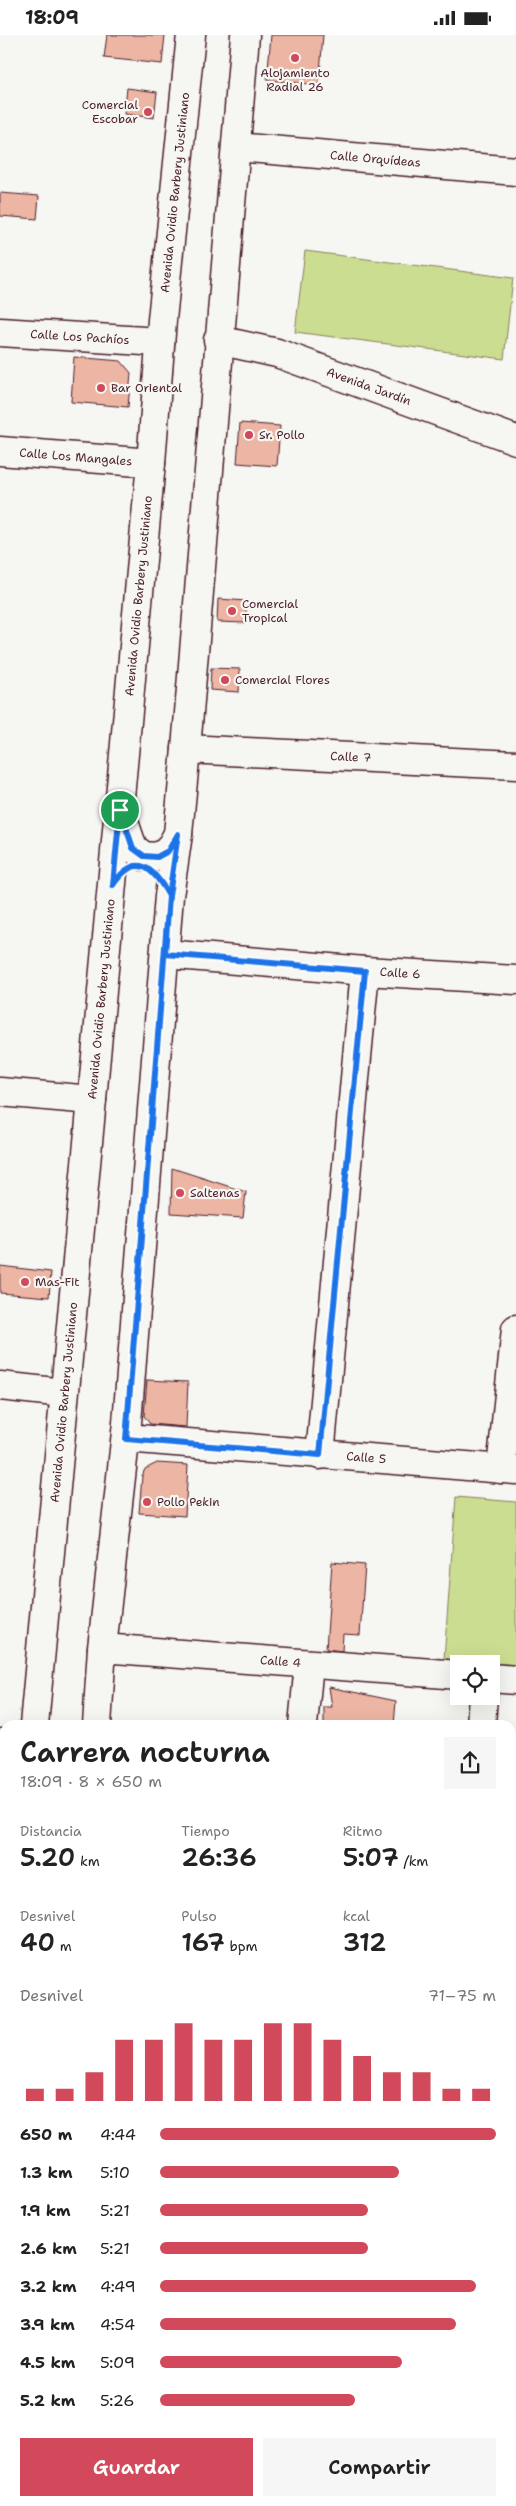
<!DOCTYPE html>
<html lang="es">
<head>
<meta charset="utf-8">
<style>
  :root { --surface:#fff; --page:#f6f6f6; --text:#222; --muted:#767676; --accent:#d1495b }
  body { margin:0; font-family:"Shantell Sans",sans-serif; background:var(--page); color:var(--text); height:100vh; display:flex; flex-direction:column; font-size:19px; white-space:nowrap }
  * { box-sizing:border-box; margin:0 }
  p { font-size:16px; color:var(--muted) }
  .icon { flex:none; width:28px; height:28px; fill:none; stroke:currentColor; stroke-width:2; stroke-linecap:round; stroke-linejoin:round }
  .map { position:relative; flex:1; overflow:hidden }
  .side { position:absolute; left:0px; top:1685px; width:516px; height:786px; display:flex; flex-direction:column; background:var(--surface); border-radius:15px 15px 0 0; box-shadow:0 5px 20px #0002 }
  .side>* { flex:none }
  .tools { position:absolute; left:450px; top:1620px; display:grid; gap:10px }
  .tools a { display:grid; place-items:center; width:50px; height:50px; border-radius:0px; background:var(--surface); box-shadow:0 5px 20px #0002; font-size:25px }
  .pin { position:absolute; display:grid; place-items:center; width:42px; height:42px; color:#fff; margin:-21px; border:2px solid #fff; border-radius:50%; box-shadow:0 1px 5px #0007 }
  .round { display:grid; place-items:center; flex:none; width:52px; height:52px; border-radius:0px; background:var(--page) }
  .head { display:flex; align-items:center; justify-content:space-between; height:85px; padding:0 20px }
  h1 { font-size:28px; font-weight:600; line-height:38px }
  .metrics { display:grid; grid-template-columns:repeat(3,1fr); gap:8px; height:85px; padding:5px 20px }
  .metrics div { display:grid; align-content:center }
  .metrics b { font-size:25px; font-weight:600 }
  .metrics small { font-size:14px; font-weight:400 }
  .metrics p { font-size:14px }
  .chart { height:140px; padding:10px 20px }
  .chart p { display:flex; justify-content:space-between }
  .chart svg { width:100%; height:90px; margin-top:5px; stroke:var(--accent); stroke-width:6 }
  .button { display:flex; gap:10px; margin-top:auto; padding:10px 20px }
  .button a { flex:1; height:58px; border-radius:0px; background:var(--accent); color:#fff; font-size:20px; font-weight:600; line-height:58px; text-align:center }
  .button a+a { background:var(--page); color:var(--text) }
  ul { padding:0 20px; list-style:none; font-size:16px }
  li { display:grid; grid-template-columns:80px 60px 1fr; align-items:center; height:38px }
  li i { height:12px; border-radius:6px; background:var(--accent) }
  .status { display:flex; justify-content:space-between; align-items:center; height:35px; padding:0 25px; background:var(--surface); direction:ltr }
  .status svg { height:14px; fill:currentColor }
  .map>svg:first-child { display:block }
  .green { fill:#cbdd91; stroke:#8a7e5e }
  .building { fill:#edb5a3; stroke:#4a1f2b }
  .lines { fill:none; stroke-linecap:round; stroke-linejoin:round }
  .minor-casing { stroke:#4a1f2b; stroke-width:31 }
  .major-casing { stroke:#4a1f2b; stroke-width:31 }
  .highway-casing { stroke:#4a1f2b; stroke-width:31 }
  .minor { stroke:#f6f6f2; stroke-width:28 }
  .major { stroke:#f6f6f2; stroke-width:28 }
  .highway { stroke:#f6f6f2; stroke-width:28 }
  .route-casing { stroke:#fff; stroke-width:10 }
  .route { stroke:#1a73e8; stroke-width:6 }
  .poi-dot { fill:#d1495b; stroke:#f6f6f2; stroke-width:2 }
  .labels { text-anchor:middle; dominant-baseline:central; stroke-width:4.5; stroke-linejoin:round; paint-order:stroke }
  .poi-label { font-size:12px; fill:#4a1f2b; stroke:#f6f6f2; text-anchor:start }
  .street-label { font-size:12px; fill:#4a1f2b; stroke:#f6f6f2 }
</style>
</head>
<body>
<div class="status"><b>18:09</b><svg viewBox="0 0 49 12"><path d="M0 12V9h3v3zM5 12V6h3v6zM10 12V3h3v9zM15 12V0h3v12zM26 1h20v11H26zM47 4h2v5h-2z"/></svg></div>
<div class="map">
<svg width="516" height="2471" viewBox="0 0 516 2471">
  <rect width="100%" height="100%" fill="#f6f6f2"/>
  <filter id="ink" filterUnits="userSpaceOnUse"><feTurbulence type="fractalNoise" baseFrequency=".02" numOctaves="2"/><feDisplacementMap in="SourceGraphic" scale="10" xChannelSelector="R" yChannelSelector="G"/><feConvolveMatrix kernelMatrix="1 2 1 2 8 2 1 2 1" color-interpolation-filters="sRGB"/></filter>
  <g filter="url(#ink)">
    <!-- green -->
    <g class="green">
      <polygon points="305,216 513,243 504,324 295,297"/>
      <polygon points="456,1462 516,1467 516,1630 444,1624"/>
      <polygon points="0,2434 5,2437 5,2466 41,2466 44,2471 0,2471"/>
    </g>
    <!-- building -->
    <g class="building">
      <polygon points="107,0 165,0 162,29 104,23"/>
      <polygon points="271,0 323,0 319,50 267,45"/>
      <polygon points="127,53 157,57 154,83 124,79"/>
      <polygon points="0,158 39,161 37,184 0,181"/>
      <polygon points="74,322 121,326 131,338 128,372 71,367"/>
      <polygon points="240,388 280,391 277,431 237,428"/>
      <polygon points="218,564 247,566 245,588 217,587"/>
      <polygon points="211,633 240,634 239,657 210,655"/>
      <polygon points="172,1133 246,1157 243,1183 171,1178"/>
      <polygon points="0,1231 51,1237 49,1262 0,1258"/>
      <polygon points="147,1345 188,1347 186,1392 150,1389 144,1381"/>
      <polygon points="157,1428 188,1430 185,1481 139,1478 142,1441 145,1434"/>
      <polygon points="332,1527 365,1530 360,1600 343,1599 342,1616 326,1614"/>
      <polygon points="329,1652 396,1666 394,1690 324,1690 324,1672 332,1672"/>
    </g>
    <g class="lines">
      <defs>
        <g id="minor">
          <path id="s1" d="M 236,112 L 516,136"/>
          <path id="s2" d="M 0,297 L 160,307"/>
          <path id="s3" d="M 218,305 L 277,318 L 516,405"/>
          <path id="s4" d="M 0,416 L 151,428"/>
          <path id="s5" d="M 186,714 L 516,730"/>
          <path id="s6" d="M 165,919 L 365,936 L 516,945"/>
          <polyline points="0,1057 92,1065"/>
          <polyline points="0,1351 64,1358"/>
          <path id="s7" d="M 126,1403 L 516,1435"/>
          <polyline points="320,1420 365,936"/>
          <polyline points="501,1434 516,1294"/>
          <path id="s8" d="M 102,1613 L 459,1640"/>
          <polyline points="491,1643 516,1645"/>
          <polyline points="303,1690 309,1629"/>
          <polyline points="481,1690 483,1661"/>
          <polyline points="0,1708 5,1709"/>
          <polyline points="0,1889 5,1890"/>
          <polyline points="511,1919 516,1920"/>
          <polyline points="511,2121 516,2122"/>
          <polyline points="511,2298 516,2299"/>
        </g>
        <g id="major">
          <polyline points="122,781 133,813 144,821 157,822 168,816 178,799"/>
          <path id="s9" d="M 34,1690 L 151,428 L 162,285 L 191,0"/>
          <polyline points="97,1690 102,1613 127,1388 169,861 178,799 186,714 245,0"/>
          <polyline points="0,2054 5,1996"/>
          <polyline points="0,2202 5,2211"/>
        </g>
        <g id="highway">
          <polyline points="0,2409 5,2411"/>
          <polyline points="68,2466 71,2471"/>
        </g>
      </defs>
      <!-- minor casing -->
      <use href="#minor" class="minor-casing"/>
      <!-- major casing -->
      <use href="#major" class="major-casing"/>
      <!-- highway casing -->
      <use href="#highway" class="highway-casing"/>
      <!-- minor -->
      <use href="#minor" class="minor"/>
      <!-- major -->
      <use href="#major" class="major"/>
      <!-- highway -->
      <use href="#highway" class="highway"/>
    </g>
  </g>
  <g class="lines" filter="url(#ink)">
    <defs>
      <path id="route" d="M 120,775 L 113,850 C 136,816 153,832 169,861 L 126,1404 L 320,1420 L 365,936 L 165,919 L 169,861 L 178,799 L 168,816 L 157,822 L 144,821 L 133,813 L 120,775"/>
    </defs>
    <!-- route casing -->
    <use href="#route" class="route-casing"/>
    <!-- route -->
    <use href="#route" class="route"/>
  </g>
  <!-- markers -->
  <g class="poi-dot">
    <circle cx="295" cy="23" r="5"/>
    <circle cx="148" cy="77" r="5"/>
    <circle cx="101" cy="353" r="5"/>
    <circle cx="249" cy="400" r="5"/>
    <circle cx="232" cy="576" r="5"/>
    <circle cx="225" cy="645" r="5"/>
    <circle cx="180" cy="1158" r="5"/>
    <circle cx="25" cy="1247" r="5"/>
    <circle cx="147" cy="1467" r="5"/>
  </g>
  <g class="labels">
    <!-- poi labels -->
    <g class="poi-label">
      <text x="295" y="38" text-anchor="middle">Alojamiento<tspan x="295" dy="14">Radial 26</tspan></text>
      <text x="138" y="70" text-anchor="end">Comercial<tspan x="138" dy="14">Escobar</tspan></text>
      <text x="111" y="353">Bar Oriental</text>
      <text x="259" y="400">Sr. Pollo</text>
      <text x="242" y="569">Comercial<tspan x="242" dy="14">Tropical</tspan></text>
      <text x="235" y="645">Comercial Flores</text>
      <text x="190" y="1158">Saltenas</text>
      <text x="35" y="1247">Mas-Fit</text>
      <text x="157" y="1467">Pollo Pekin</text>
    </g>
    <!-- street labels -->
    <g class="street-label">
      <text stroke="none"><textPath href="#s1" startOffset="140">Calle Orquídeas</textPath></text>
      <text stroke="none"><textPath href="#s9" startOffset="1539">Avenida Ovidio Barbery Justiniano</textPath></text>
      <text stroke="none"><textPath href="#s2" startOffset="80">Calle Los Pachíos</textPath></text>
      <text stroke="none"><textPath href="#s3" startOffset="158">Avenida Jardín</textPath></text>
      <text stroke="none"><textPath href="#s4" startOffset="76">Calle Los Mangales</textPath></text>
      <text stroke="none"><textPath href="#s9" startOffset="1134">Avenida Ovidio Barbery Justiniano</textPath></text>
      <text stroke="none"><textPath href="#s5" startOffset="165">Calle 7</textPath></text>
      <text stroke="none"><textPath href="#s6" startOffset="236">Calle 6</textPath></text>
      <text stroke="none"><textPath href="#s9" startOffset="729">Avenida Ovidio Barbery Justiniano</textPath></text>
      <text stroke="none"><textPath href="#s9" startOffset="324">Avenida Ovidio Barbery Justiniano</textPath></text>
      <text stroke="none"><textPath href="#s7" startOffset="241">Calle 5</textPath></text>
      <text stroke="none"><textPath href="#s8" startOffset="179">Calle 4</textPath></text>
    </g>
  </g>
</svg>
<div class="tools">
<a><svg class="icon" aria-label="locate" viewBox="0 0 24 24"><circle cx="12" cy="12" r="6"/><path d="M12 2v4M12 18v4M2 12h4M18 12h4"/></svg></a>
</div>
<div class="pin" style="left:120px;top:775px;background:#1e9e55"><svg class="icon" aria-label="arrive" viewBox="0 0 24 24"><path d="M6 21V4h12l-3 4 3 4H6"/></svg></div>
<section class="side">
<div class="head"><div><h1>Carrera nocturna</h1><p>18:09 · 8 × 650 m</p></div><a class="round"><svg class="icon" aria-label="share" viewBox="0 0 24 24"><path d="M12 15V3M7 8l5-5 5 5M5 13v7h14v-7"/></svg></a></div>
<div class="metrics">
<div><p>Distancia</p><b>5.20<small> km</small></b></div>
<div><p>Tiempo</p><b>26:36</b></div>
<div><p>Ritmo</p><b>5:07<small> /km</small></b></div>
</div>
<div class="metrics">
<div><p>Desnivel</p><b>40<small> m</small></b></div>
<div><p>Pulso</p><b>167<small> bpm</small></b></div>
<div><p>kcal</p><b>312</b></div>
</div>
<div class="chart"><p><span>Desnivel</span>71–75 m</p>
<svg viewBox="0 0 160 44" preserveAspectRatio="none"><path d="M5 44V38M15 44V38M25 44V30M35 44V14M45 44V14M55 44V6M65 44V14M75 44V14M85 44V6M95 44V6M105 44V14M115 44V22M125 44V30M135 44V30M145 44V38M155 44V38"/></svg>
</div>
<ul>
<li><b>650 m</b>4:44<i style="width:100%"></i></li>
<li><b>1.3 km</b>5:10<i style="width:71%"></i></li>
<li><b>1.9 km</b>5:21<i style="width:62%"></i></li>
<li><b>2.6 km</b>5:21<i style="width:62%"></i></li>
<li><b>3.2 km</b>4:49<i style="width:94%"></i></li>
<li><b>3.9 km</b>4:54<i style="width:88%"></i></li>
<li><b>4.5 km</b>5:09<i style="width:72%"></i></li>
<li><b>5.2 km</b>5:26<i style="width:58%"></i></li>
</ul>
<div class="button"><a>Guardar</a><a>Compartir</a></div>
</section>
</div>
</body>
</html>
